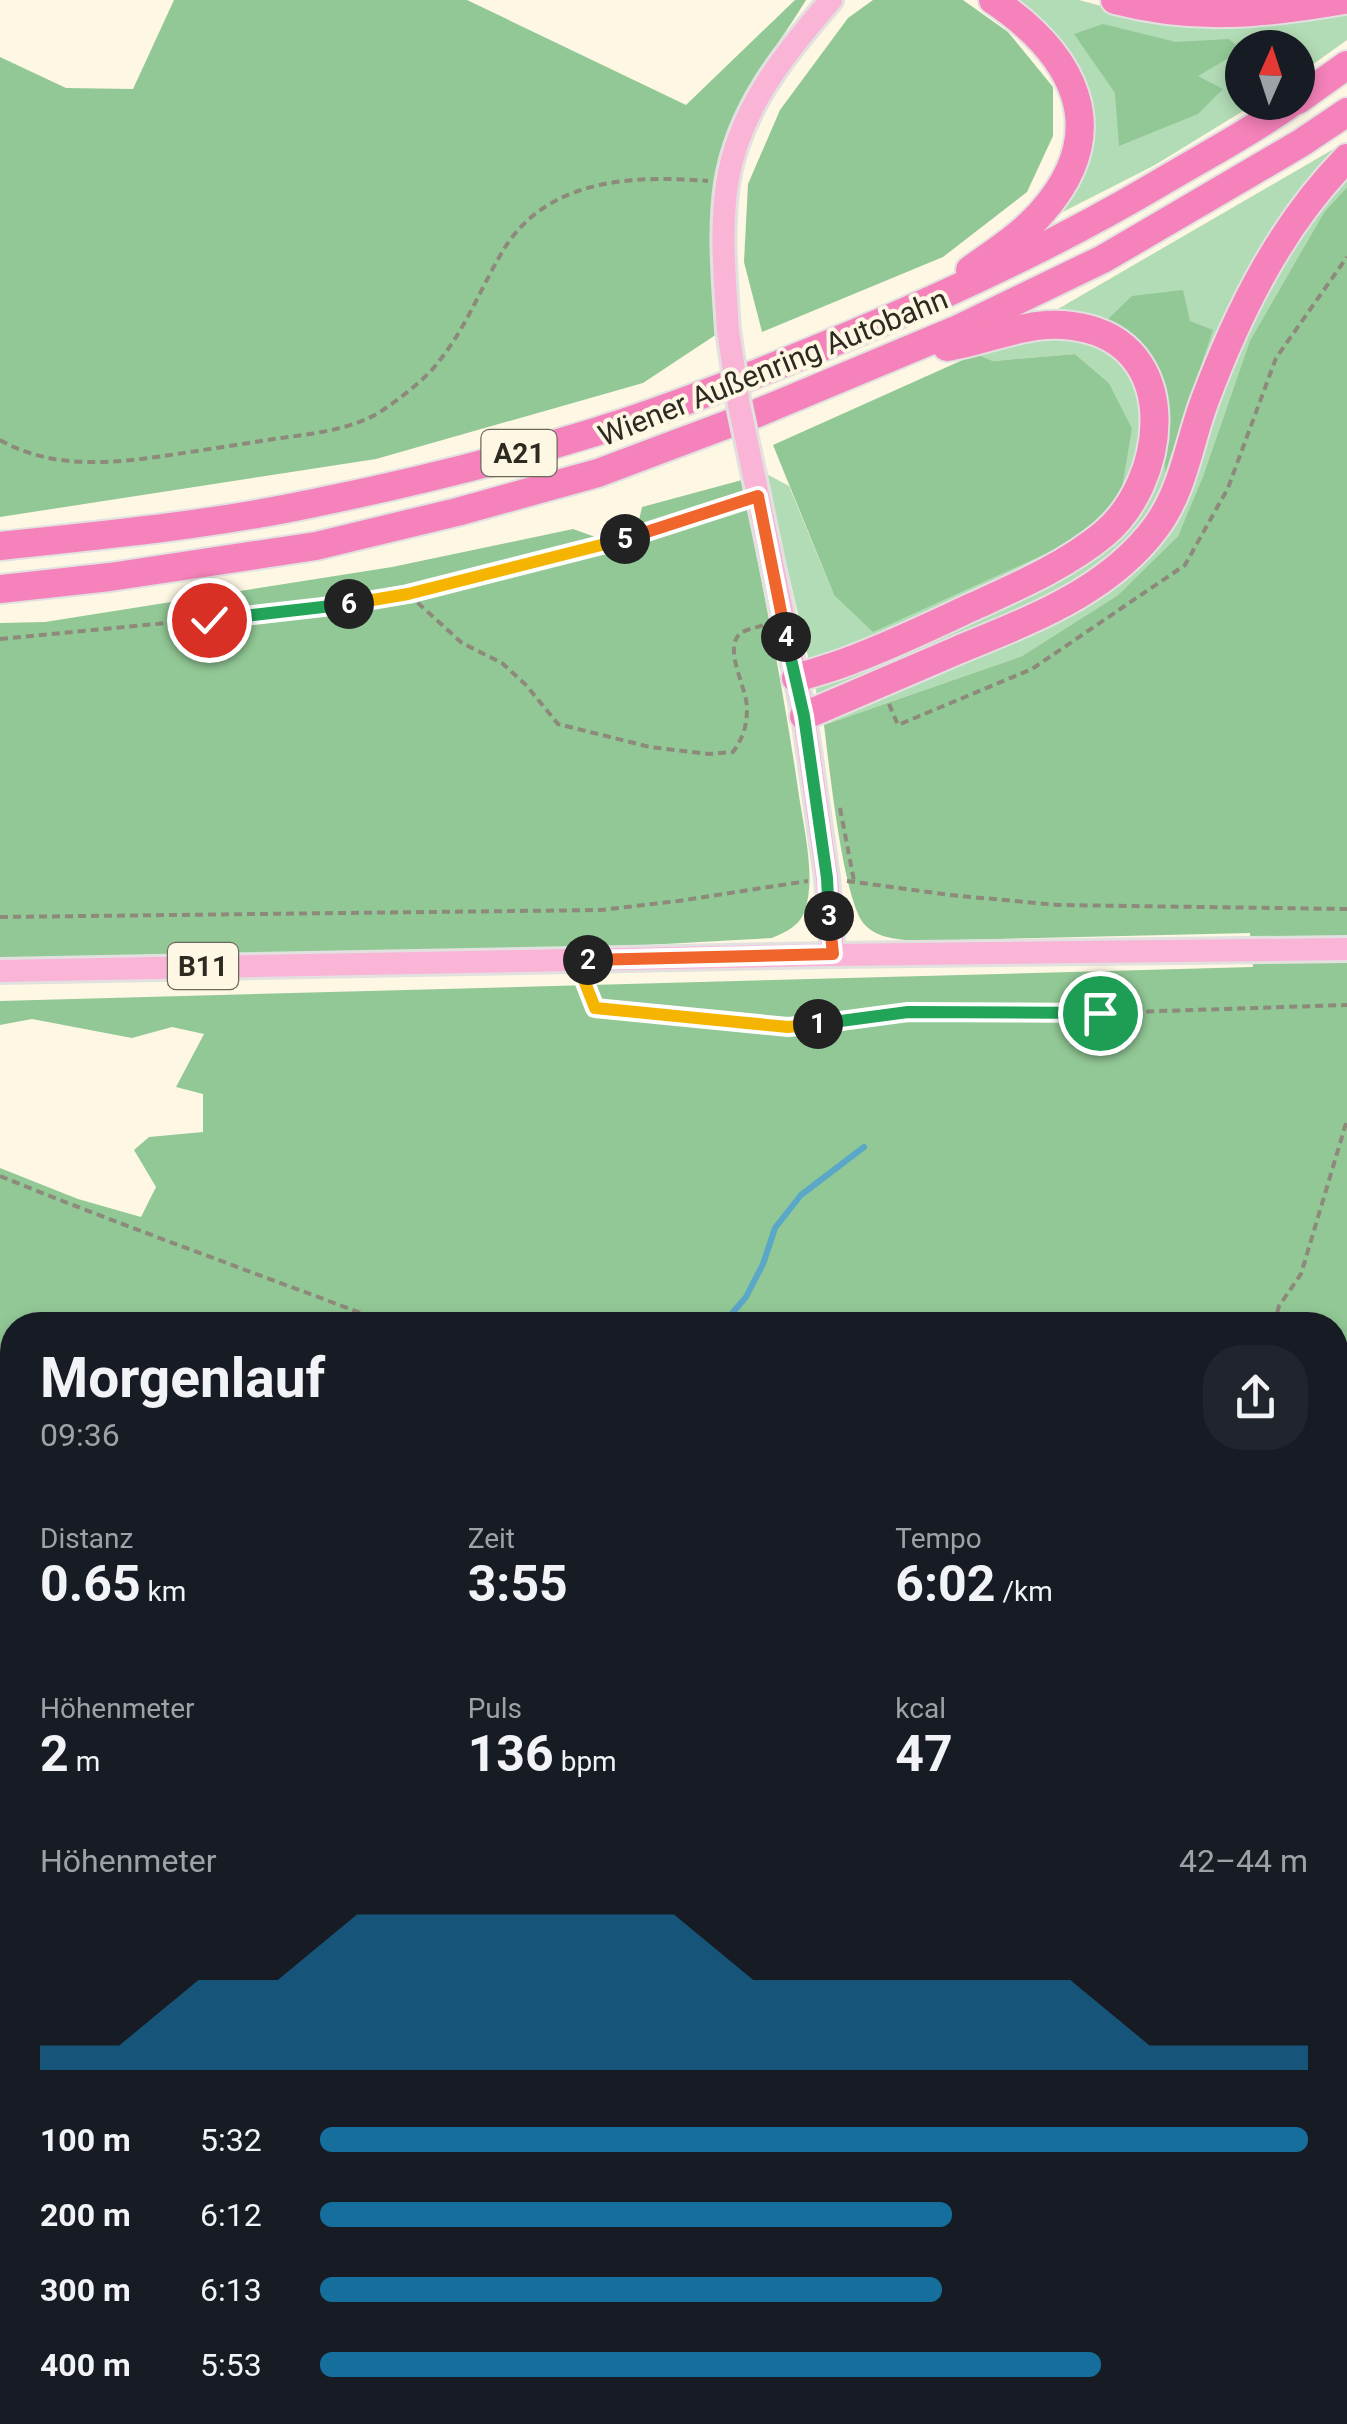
<!DOCTYPE html>
<html lang="de">
<head>
<meta charset="utf-8">
<style>
  :root { --surface:#171b24; --page:#20242c; --text:#f1f3f6; --muted:#9ea1a6; --accent:#166e9d }
  body { margin:0; font-family:Roboto,sans-serif; background:var(--page); color:var(--text); height:100vh; display:flex; flex-direction:column; font-size:38px; white-space:nowrap }
  * { box-sizing:border-box; margin:0 }
  p { font-size:32px; color:var(--muted) }
  .icon { flex:none; width:55px; height:55px; fill:none; stroke:currentColor; stroke-width:2; stroke-linecap:round; stroke-linejoin:round }
  .map { position:relative; flex:1; overflow:hidden }
  .drawer { position:absolute; left:0px; top:1312px; width:1348px; height:1112px; display:flex; flex-direction:column; background:var(--surface); border-radius:40px 40px 0 0; box-shadow:0 5px 15px #0003 }
  .drawer>* { flex:none }
  .needle { width:65px; rotate:3deg }
  .tools { position:absolute; left:1225px; top:30px; display:grid; gap:20px }
  .tools a { display:grid; place-items:center; width:90px; height:90px; border-radius:50%; background:var(--surface); box-shadow:0 5px 15px #0003; font-size:50px }
  .pin { position:absolute; display:grid; place-items:center; width:85px; height:85px; color:#fff; margin:-42px; border:5px solid #fff; border-radius:50%; box-shadow:0 2px 10px #0007 }
  .km { position:absolute; width:50px; height:50px; margin:-25px; border-radius:50%; background:#222; color:#fff; font-size:28px; line-height:50px; text-align:center }
  .round { display:grid; place-items:center; flex:none; width:105px; height:105px; border-radius:40px; background:var(--page) }
  .overview { display:flex; align-items:center; justify-content:space-between; height:170px; padding:0 40px }
  h1 { font-size:55px; font-weight:700; line-height:75px }
  .stats { display:grid; grid-template-columns:repeat(3,1fr); gap:15px; height:170px; padding:10px 40px }
  .stats div { display:grid; align-content:center }
  .stats b { font-size:50px; font-weight:700 }
  .stats small { font-size:28px; font-weight:400 }
  .stats p { font-size:28px }
  .chart { height:280px; padding:20px 40px }
  .chart p { display:flex; justify-content:space-between }
  .chart svg { width:100%; height:180px; margin-top:10px; fill:var(--accent); opacity:.7 }
  ul { padding:0 40px; list-style:none; font-size:32px }
  li { display:grid; grid-template-columns:160px 120px 1fr; align-items:center; height:75px }
  li i { height:25px; border-radius:12px; background:var(--accent) }
  .map>svg:first-child { display:block }
  .green { fill:#b2dcb5 }
  .forest { fill:#92c896 }
  .lines { fill:none; stroke-linecap:round; stroke-linejoin:round }
  .stream { stroke:#5ba7c8; stroke-width:6 }
  .major-casing { stroke:#e2e1e0; stroke-width:28 }
  .highway-casing { stroke:#e2e1e0; stroke-width:32 }
  .path { stroke:#8d897b; stroke-width:4; stroke-dasharray:8 5; stroke-linecap:butt }
  .major { stroke:#f9b4d6; stroke-width:22 }
  .highway { stroke:#f582ba; stroke-width:28 }
  .major-bridge-casing { stroke:#e2e1e0; stroke-width:28; stroke-linecap:butt }
  .major-bridge { stroke:#f9b4d6; stroke-width:22 }
  .split-1-casing { stroke:#fff; stroke-width:20 }
  .split-2-casing { stroke:#fff; stroke-width:20 }
  .split-3-casing { stroke:#fff; stroke-width:20 }
  .split-4-casing { stroke:#fff; stroke-width:20 }
  .split-5-casing { stroke:#fff; stroke-width:20 }
  .split-6-casing { stroke:#fff; stroke-width:20 }
  .split-7-casing { stroke:#fff; stroke-width:20 }
  .split-1 { stroke:#22a559; stroke-width:12 }
  .split-2 { stroke:#f5b400; stroke-width:12 }
  .split-3 { stroke:#f0652b; stroke-width:12 }
  .split-4 { stroke:#22a559; stroke-width:12 }
  .split-5 { stroke:#f0652b; stroke-width:12 }
  .split-6 { stroke:#f5b400; stroke-width:12 }
  .split-7 { stroke:#22a559; stroke-width:12 }
  .labels { text-anchor:middle; dominant-baseline:central; stroke-width:8; stroke-linejoin:round; paint-order:stroke }
  .shield { fill:#fef7e4; stroke:#6c685c; stroke-width:2.5 }
  .shield-label { font-size:28px; font-weight:bold; fill:#2d2a21 }
  .street-label { font-size:30px; fill:#2d2a21; stroke:#fef7e4 }
</style>
</head>
<body>
<div class="map">
<svg width="1347" height="2424" viewBox="0 0 1347 2424">
  <rect width="100%" height="100%" fill="#fef7e4"/>
  <!-- green -->
  <g class="green">
    <polygon points="1006,0 1079,0 1146,18 1347,7 1347,40 1298,75 1298,48 1242,48 1242,102 1256,103 1155,165 1049,219 1091,118"/>
    <polygon points="1337,147 1347,164 1347,187 1325,211 1178,536 1118,595 1022,656 824,725 765,473 789,486 834,595 1132,428 1109,383 1075,354 993,361 976,354 1051,313"/>
  </g>
  <!-- forest -->
  <g class="forest">
    <path d="M 174,0 L 467,0 L 686,105 L 795,0 L 806,0 C 785,35 758,69 740,105 C 702,181 712,253 717,334 L 643,383 L 376,459 L 0,517 L 0,57 L 66,88 L 133,89 Z"/>
    <polygon points="873,0 963,0 1008,32 1053,87 1053,136 1027,192 943,257 762,332 744,262 748,184 780,110 848,18"/>
    <polygon points="1103,24 1176,42 1229,39 1242,50 1198,76 1223,89 1198,114 1119,146 1115,93 1074,34"/>
    <path d="M 1347,187 L 1347,2424 L 451,2424 L 452,2412 L 1335,2412 L 1335,1325 L 12,1325 L 12,2394 L 0,2394 L 0,1168 L 78,1199 L 141,1217 L 156,1187 L 134,1150 L 149,1137 L 203,1132 L 203,1094 L 176,1087 L 204,1034 L 172,1027 L 132,1038 L 32,1019 L 0,1025 L 0,1001 L 1253,967 L 1250,933 L 917,941 C 898,939 879,939 865,925 C 843,902 829,763 824,725 L 1022,656 L 1118,595 L 1178,536 L 1203,477 L 1250,341 L 1325,211 Z"/>
    <polygon points="1183,290 1190,321 1213,330 1165,473 1164,402 1104,323 1132,296"/>
    <polygon points="976,354 993,361 1075,354 1109,383 1132,428 1121,494 1078,539 873,632 834,595 773,445"/>
    <path d="M 742,480 C 762,585 784,690 799,796 C 804,829 816,878 805,910 C 800,926 786,932 772,938 L 574,949 L 0,961 L 0,623 L 45,622 L 392,567 L 573,529 L 632,550 L 642,507 Z"/>
  </g>
  <g class="lines">
    <!-- stream -->
    <g class="stream">
      <polyline points="722,1325 746,1297 763,1264 775,1228 801,1195 864,1147"/>
      <polyline points="0,1467 8,1461 12,1438"/>
      <polyline points="0,1765 12,1775"/>
    </g>
    <defs>
      <g id="major">
        <path d="M 728,330 C 725,281 720,232 727,184 C 738,111 784,54 831,0"/>
        <polyline points="754,476 804,716 827,878 833,955"/>
        <polyline points="0,971 833,955 1347,949"/>
      </g>
      <g id="highway">
        <path d="M 1115,0 C 1195,21 1263,14 1344,0"/>
        <polyline points="1298,100 1347,65"/>
        <path d="M 970,270 C 995,252 1022,235 1042,212 C 1115,129 1073,54 993,0"/>
        <path d="M 0,546 C 105,535 211,525 314,503 C 407,484 501,461 592,433 C 681,405 767,370 853,334 C 958,290 1060,242 1158,184 C 1203,157 1250,133 1293,102"/>
        <polyline points="0,589 110,577 316,546 457,512 598,473 755,414 956,330 1103,259 1301,143 1347,112"/>
        <path d="M 796,678 C 815,672 835,667 854,659 C 894,644 933,625 972,607 C 1018,586 1065,566 1104,534 C 1165,483 1183,354 1088,329 C 1035,315 997,339 947,347"/>
        <path d="M 804,716 C 855,694 907,672 958,650 C 1030,620 1108,592 1156,527 C 1184,489 1189,442 1205,400 C 1238,312 1281,225 1347,158"/>
      </g>
    </defs>
    <!-- major casing -->
    <use href="#major" class="major-casing"/>
    <!-- highway casing -->
    <use href="#highway" class="highway-casing"/>
    <!-- path -->
    <g class="path">
      <path d="M 0,440 C 54,471 118,463 177,454 C 209,449 242,444 274,439 C 310,434 353,430 383,410 C 403,396 426,379 440,360 C 467,326 482,285 504,249 C 548,178 634,175 708,181"/>
      <path d="M 408,594 L 462,643 L 502,663 L 526,685 L 558,724 L 650,747 L 709,754 L 733,752 C 743,738 747,726 747,708 C 747,688 722,647 741,633 C 747,629 756,628 763,625"/>
      <polyline points="0,639 334,607 408,594 615,542 740,502"/>
      <polyline points="889,704 898,725 1032,669 1185,565 1228,488 1276,358 1347,257"/>
      <polyline points="840,808 854,881"/>
      <polyline points="847,881 950,895 1058,905 1347,909"/>
      <polyline points="0,917 601,910 678,901 808,881"/>
      <polyline points="584,979 595,1009 788,1027 908,1012 1100,1013 1347,1005"/>
      <path d="M 0,1176 C 130,1229 262,1275 392,1325"/>
      <polyline points="1274,1325 1279,1306 1301,1274 1347,1120"/>
      <polyline points="1335,1513 1347,1503"/>
      <polyline points="1335,1664 1347,1681"/>
      <polyline points="1335,1696 1347,1720"/>
      <polyline points="0,1899 12,1899"/>
      <polyline points="469,2424 473,2412"/>
    </g>
    <!-- major -->
    <use href="#major" class="major"/>
    <!-- highway -->
    <use href="#highway" class="highway"/>
    <defs>
      <polyline id="major-bridge" points="728,330 739,405 754,476"/>
    </defs>
    <!-- major-bridge casing -->
    <use href="#major-bridge" class="major-bridge-casing"/>
    <!-- major-bridge -->
    <use href="#major-bridge" class="major-bridge"/>
  </g>
  <g class="lines">
    <defs>
      <polyline id="split-1" points="818,1024 908,1012 1100,1013"/>
      <polyline id="split-2" points="588,960 580,960 584,980 595,1008 788,1027 818,1024"/>
      <polyline id="split-3" points="588,960 833,954 829,916"/>
      <polyline id="split-4" points="786,637 804,716 827,878 829,916"/>
      <polyline id="split-5" points="625,539 758,496 786,637"/>
      <polyline id="split-6" points="349,604 408,594 625,539"/>
      <polyline id="split-7" points="209,620 349,604"/>
    </defs>
    <!-- split-1 casing -->
    <use href="#split-1" class="split-1-casing"/>
    <!-- split-2 casing -->
    <use href="#split-2" class="split-2-casing"/>
    <!-- split-3 casing -->
    <use href="#split-3" class="split-3-casing"/>
    <!-- split-4 casing -->
    <use href="#split-4" class="split-4-casing"/>
    <!-- split-5 casing -->
    <use href="#split-5" class="split-5-casing"/>
    <!-- split-6 casing -->
    <use href="#split-6" class="split-6-casing"/>
    <!-- split-7 casing -->
    <use href="#split-7" class="split-7-casing"/>
    <!-- split-1 -->
    <use href="#split-1" class="split-1"/>
    <!-- split-2 -->
    <use href="#split-2" class="split-2"/>
    <!-- split-3 -->
    <use href="#split-3" class="split-3"/>
    <!-- split-4 -->
    <use href="#split-4" class="split-4"/>
    <!-- split-5 -->
    <use href="#split-5" class="split-5"/>
    <!-- split-6 -->
    <use href="#split-6" class="split-6"/>
    <!-- split-7 -->
    <use href="#split-7" class="split-7"/>
  </g>
  <g class="labels">
    <!-- shield labels -->
    <g class="shield">
      <rect x="481.5" y="430" width="75" height="46" rx="8"/>
      <rect x="168" y="943" width="70" height="46" rx="8"/>
    </g>
    <g class="shield-label">
      <text x="519" y="453">A21</text>
      <text x="203" y="966">B11</text>
    </g>
    <!-- street labels -->
    <g class="street-label">
      <text transform="translate(773 367) rotate(-22)">Wiener Außenring Autobahn</text>
    </g>
  </g>
</svg>
<div class="tools">
<a><svg class="needle" viewBox="-14 -14 28 28"><path d="M0-13l5 13h-10z" fill="#e53935"/><path d="M0 13l5-13h-10z" fill="#9ea1a6"/></svg></a>
</div>
<div class="pin" style="left:1100px;top:1013px;background:#1e9e55"><svg class="icon" aria-label="arrive" viewBox="0 0 24 24"><path d="M6 21V4h12l-3 4 3 4H6"/></svg></div>
<div class="pin" style="left:209px;top:620px;background:#d93025"><svg class="icon" aria-label="check" viewBox="0 0 24 24"><path d="M5 12l5 5 9-10"/></svg></div>
<b class="km" style="left:818px;top:1024px">1</b>
<b class="km" style="left:588px;top:960px">2</b>
<b class="km" style="left:829px;top:916px">3</b>
<b class="km" style="left:786px;top:637px">4</b>
<b class="km" style="left:625px;top:539px">5</b>
<b class="km" style="left:349px;top:604px">6</b>
<section class="drawer">
<div class="overview"><div><h1>Morgenlauf</h1><p>09:36</p></div><a class="round"><svg class="icon" aria-label="share" viewBox="0 0 24 24"><path d="M12 15V3M7 8l5-5 5 5M5 13v7h14v-7"/></svg></a></div>
<div class="stats">
<div><p>Distanz</p><b>0.65<small> km</small></b></div>
<div><p>Zeit</p><b>3:55</b></div>
<div><p>Tempo</p><b>6:02<small> /km</small></b></div>
</div>
<div class="stats">
<div><p>Höhenmeter</p><b>2<small> m</small></b></div>
<div><p>Puls</p><b>136<small> bpm</small></b></div>
<div><p>kcal</p><b>47</b></div>
</div>
<div class="chart"><p><span>Höhenmeter</span>42–44 m</p>
<svg viewBox="0 0 160 44" preserveAspectRatio="none"><path d="M0 44V38L10 38L20 22L30 22L40 6L50 6L60 6L70 6L80 6L90 22L100 22L110 22L120 22L130 22L140 38L150 38L160 38V44z"/></svg>
</div>
<ul>
<li><b>100 m</b>5:32<i style="width:100%"></i></li>
<li><b>200 m</b>6:12<i style="width:64%"></i></li>
<li><b>300 m</b>6:13<i style="width:63%"></i></li>
<li><b>400 m</b>5:53<i style="width:79%"></i></li>
</ul>
</section>
</div>
</body>
</html>
